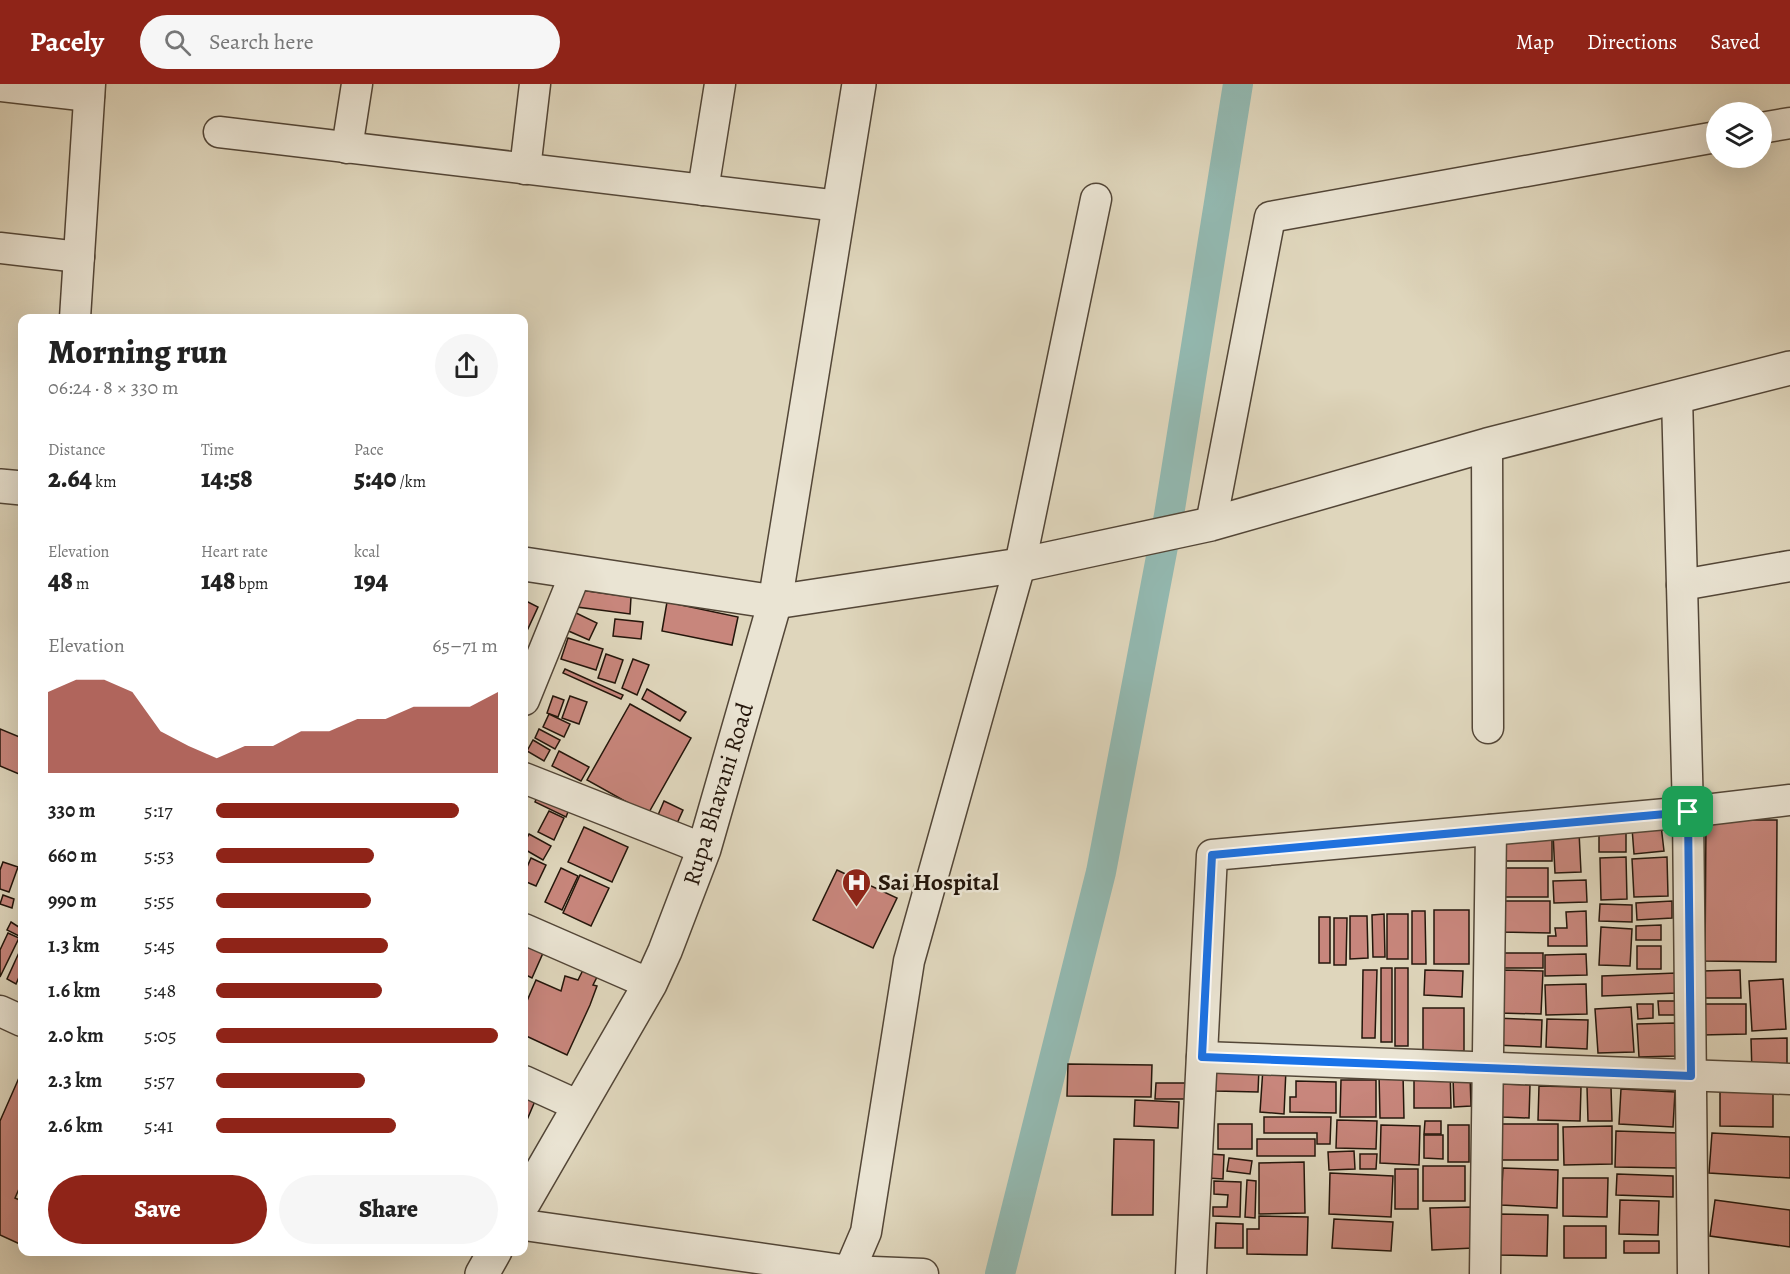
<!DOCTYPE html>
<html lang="en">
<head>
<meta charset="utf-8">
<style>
  :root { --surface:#fff; --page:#f6f6f6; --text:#222; --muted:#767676; --accent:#8f2418 }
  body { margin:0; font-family:Alegreya,serif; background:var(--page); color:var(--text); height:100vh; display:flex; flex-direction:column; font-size:22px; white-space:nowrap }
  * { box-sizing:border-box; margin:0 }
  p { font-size:20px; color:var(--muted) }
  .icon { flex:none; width:33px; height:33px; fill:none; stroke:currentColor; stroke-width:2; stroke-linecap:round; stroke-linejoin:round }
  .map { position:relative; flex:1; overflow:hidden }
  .panel { position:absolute; left:18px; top:230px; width:510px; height:942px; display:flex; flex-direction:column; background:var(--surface); border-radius:12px; box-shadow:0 6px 24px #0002 }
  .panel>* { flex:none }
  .buttons { position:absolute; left:1706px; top:18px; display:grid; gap:12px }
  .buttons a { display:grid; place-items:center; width:66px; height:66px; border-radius:50%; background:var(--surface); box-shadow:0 6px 24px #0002; font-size:30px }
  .pin { position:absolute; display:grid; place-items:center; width:51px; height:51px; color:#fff; margin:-26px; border-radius:12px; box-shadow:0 3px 9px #0006 }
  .round { display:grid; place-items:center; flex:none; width:63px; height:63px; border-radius:32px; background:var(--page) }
  .head { display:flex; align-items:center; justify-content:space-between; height:102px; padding:0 30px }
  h1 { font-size:33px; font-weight:800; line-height:45px }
  .stats { display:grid; grid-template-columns:repeat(3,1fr); gap:9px; height:102px; padding:6px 30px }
  .stats div { display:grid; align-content:center }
  .stats b { font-size:26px; font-weight:800 }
  .stats small { font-size:16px; font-weight:400 }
  .stats p { font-size:16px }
  .chart { height:168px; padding:12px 30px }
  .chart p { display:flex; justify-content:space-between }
  .chart svg { width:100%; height:108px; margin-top:6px; fill:var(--accent); opacity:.7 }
  .cta { display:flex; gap:12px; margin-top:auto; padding:12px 30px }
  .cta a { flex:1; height:69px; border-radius:36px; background:var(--accent); color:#fff; font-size:24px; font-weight:800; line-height:69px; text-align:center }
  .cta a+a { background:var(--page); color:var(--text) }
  ul { padding:0 30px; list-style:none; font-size:20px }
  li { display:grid; grid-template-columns:96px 72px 1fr; align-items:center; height:45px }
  li i { height:15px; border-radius:8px; background:var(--accent) }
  header { display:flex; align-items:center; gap:36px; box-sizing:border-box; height:84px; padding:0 30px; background:var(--accent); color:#fff }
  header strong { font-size:28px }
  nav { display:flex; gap:33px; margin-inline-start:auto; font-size:21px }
  .search { width:420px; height:54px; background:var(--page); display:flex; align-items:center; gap:15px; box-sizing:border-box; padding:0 21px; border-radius:33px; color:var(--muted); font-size:22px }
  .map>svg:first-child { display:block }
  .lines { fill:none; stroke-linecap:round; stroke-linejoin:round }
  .canal { stroke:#93b9b1; stroke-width:30 }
  .building { fill:#c8867c; stroke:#24160b; stroke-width:1.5 }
  .minor-casing { stroke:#534637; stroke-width:33 }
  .tertiary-casing { stroke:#534637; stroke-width:36 }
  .minor { stroke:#eae4d3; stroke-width:30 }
  .tertiary { stroke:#eae4d3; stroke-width:33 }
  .route-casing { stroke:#fff; stroke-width:12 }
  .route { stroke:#1a73e8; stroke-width:8 }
  .labels { text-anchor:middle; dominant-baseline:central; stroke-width:5; stroke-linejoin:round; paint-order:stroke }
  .street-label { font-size:24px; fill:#24160b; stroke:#eae4d3 }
  .poi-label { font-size:24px; font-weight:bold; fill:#24160b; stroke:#eae4d3; text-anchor:start }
</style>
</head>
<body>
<header>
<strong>Pacely</strong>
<div class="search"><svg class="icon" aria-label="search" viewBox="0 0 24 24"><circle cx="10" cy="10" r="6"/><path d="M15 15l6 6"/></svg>Search here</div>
<nav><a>Map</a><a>Directions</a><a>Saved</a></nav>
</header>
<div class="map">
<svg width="1790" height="1190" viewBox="0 0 1790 1190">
  <rect width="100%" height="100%" fill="#dfd6bc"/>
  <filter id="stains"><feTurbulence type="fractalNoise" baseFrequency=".00333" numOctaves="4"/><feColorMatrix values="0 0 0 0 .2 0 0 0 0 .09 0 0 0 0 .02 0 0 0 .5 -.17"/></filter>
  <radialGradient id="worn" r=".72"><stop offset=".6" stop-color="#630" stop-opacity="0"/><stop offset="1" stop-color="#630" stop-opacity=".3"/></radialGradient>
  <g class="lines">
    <!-- canal -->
    <polyline class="canal" points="1000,1190 1101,788 1169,431 1238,0"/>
  </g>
  <!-- building -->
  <g class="building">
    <polygon points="580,506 631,513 630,530 577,523"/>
    <polygon points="524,516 538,523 526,549 524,548"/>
    <polygon points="667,518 738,533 732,561 662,547"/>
    <polygon points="572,527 597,539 589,556 564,545"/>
    <polygon points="615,535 643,538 641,555 613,552"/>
    <polygon points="568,554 603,565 596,586 561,575"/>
    <polygon points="606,570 623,576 615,599 598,594"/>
    <polygon points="633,575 649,581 637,611 622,604"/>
    <polygon points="565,585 623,611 621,615 563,589"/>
    <polygon points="647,605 686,628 680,637 642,615"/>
    <polygon points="553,612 564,616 558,633 547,629"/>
    <polygon points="570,612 587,618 579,640 562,634"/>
    <polygon points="630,620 691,654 648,730 587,696"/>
    <polygon points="549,630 570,640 564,653 543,643"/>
    <polygon points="0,645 22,654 22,682 19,690 0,682"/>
    <polygon points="539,645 560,656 555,665 535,654"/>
    <polygon points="533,656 550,666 544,677 527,667"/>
    <polygon points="559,667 589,683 581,697 552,682"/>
    <polygon points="541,704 572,718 566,733 535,718"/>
    <polygon points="664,717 683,726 674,746 655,738"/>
    <polygon points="549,727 564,734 554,756 538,748"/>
    <polygon points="1706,736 1777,736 1776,878 1705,877"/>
    <polygon points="1661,741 1664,767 1634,770 1632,744"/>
    <polygon points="584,743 628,763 612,798 568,778"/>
    <rect x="1599" y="745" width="27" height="23"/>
    <rect x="1496" y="748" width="56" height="29"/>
    <polygon points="1579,748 1581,788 1555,789 1553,749"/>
    <polygon points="529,750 551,762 543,776 524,765 524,760"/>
    <polygon points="1626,773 1627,815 1601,816 1600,774"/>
    <polygon points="1667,773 1668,812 1634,813 1632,775"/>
    <polygon points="531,774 546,781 536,802 524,797 524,790"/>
    <polygon points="3,778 18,783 9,808 0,805 0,786"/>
    <polygon points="561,784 578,792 562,826 545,818"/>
    <rect x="1502" y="784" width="46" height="29"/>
    <polygon points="837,786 897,814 873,864 813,836"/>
    <polygon points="580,791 609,804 591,842 563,829"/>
    <polygon points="1586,796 1587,818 1554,819 1553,797"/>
    <polygon points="3,811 14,815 12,824 0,820"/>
    <polygon points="1499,817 1550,817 1550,849 1499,848"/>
    <polygon points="1672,817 1672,834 1637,836 1636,819"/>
    <polygon points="1600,820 1632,821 1632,838 1599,837"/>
    <rect x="1434" y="826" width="35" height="54"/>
    <polygon points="1412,827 1425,827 1426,880 1412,880"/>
    <polygon points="1586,827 1587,862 1548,862 1548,852 1556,852 1555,844 1567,844 1566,828"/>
    <polygon points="1384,830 1385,873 1373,873 1372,831"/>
    <rect x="1387" y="830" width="21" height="45"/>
    <polygon points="1350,832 1367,832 1368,874 1350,875"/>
    <rect x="1319" y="833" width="11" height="46"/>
    <polygon points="1334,834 1347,834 1346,881 1334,881"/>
    <polygon points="11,838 22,845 19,852 7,846"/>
    <polygon points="1661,841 1661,856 1636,856 1636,842"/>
    <polygon points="1601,843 1632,845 1630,882 1599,881"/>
    <polygon points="8,849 19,854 0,893 0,866"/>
    <polygon points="524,860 543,869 532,894 524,890"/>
    <polygon points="22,862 22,886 16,900 7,895"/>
    <rect x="1637" y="862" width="24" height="23"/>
    <rect x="1500" y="869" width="43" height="15"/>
    <polygon points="1586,870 1587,891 1545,892 1545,871"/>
    <rect x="1381" y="884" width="11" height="74"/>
    <rect x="1395" y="884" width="13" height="78"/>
    <polygon points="583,886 597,893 593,901 597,902 590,921 567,971 524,951 524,924 536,896 561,907 565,892 578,896"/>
    <polygon points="1363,886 1377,886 1375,954 1362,954"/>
    <polygon points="1425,886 1463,887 1462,913 1424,911"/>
    <polygon points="1501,886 1543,887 1541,930 1499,929"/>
    <polygon points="1740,886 1741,914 1702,914 1702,887"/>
    <polygon points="1676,889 1677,909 1602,912 1602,892"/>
    <polygon points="1783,895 1786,945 1752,947 1749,897"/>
    <polygon points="1586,900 1587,930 1546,931 1545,901"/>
    <polygon points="1658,917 1681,917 1681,931 1659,931"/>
    <polygon points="1637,920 1653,920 1653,934 1638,935"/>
    <polygon points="1701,920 1746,920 1746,950 1702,951"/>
    <polygon points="1631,923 1634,968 1598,969 1595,925"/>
    <rect x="1423" y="924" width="41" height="43"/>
    <polygon points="1495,934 1542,936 1541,963 1494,961"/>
    <polygon points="1547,935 1588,936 1587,965 1546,963"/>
    <polygon points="1675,939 1676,972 1639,973 1637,940"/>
    <polygon points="1787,954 1787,989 1752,989 1751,955"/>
    <polygon points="1068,980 1152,981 1151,1013 1067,1012"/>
    <polygon points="1216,983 1259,984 1258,1008 1215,1007"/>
    <polygon points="1263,984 1286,985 1284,1030 1260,1028"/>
    <polygon points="1414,984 1450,984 1451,1024 1414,1024"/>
    <polygon points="22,987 22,1098 15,1114 22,1117 22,1161 0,1151 0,1037"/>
    <polygon points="1379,990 1403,990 1404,1034 1380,1034"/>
    <polygon points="1470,992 1471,1022 1454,1023 1453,993"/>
    <polygon points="1341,996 1376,996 1376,1033 1340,1033"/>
    <polygon points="1296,997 1336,998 1336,1029 1290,1028 1290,1013 1296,1013"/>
    <polygon points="1156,999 1189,999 1189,1015 1155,1015"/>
    <polygon points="1503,1000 1530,1001 1529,1034 1502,1033"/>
    <polygon points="1539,1002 1581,1003 1580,1037 1538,1036"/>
    <polygon points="1587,1003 1611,1003 1612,1037 1588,1037"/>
    <polygon points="1720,1003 1773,1004 1773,1043 1720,1042"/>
    <polygon points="524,1004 538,1010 524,1043"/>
    <polygon points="1621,1005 1675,1008 1673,1043 1619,1040"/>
    <polygon points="1135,1016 1179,1018 1178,1044 1134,1042"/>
    <polygon points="1264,1033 1331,1033 1330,1060 1317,1060 1317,1049 1264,1049"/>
    <polygon points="1337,1036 1377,1037 1376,1065 1336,1064"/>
    <polygon points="1425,1037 1441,1037 1441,1050 1424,1050"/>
    <rect x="1218" y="1040" width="34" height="25"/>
    <rect x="1501" y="1040" width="57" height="36"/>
    <polygon points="1381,1041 1420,1042 1419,1081 1380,1079"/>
    <rect x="1448" y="1041" width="21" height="37"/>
    <polygon points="1612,1042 1612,1080 1564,1081 1563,1043"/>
    <polygon points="1616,1047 1679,1049 1678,1084 1615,1083"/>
    <polygon points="1712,1049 1790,1053 1790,1094 1709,1089"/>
    <polygon points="1424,1051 1443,1051 1443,1075 1424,1074"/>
    <polygon points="1114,1055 1154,1056 1153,1131 1112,1131"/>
    <rect x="1257" y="1055" width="58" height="17"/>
    <polygon points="1354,1067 1355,1085 1329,1086 1328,1068"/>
    <polygon points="1209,1070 1224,1071 1223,1095 1208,1094"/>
    <polygon points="1360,1070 1377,1070 1376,1085 1360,1085"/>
    <polygon points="1229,1074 1252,1077 1250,1090 1227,1087"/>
    <polygon points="1304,1078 1305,1129 1259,1130 1259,1079"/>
    <rect x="1423" y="1082" width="42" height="35"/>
    <polygon points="1503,1084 1558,1086 1557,1124 1501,1121"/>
    <rect x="1395" y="1085" width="23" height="40"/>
    <polygon points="1330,1089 1393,1092 1391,1133 1329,1130"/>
    <polygon points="1617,1090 1673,1092 1673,1113 1616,1111"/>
    <polygon points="1563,1094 1608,1094 1607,1133 1563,1132"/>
    <polygon points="1247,1096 1256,1097 1255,1134 1245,1133"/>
    <polygon points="1214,1097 1241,1098 1240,1133 1213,1132 1213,1123 1227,1123 1228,1111 1214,1110"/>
    <polygon points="1620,1116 1659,1117 1658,1151 1619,1150"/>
    <polygon points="1715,1116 1790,1126 1790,1163 1710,1152"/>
    <polygon points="1471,1123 1473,1164 1432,1166 1430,1124"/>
    <polygon points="1498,1130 1548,1131 1547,1172 1498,1171"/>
    <polygon points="1259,1132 1308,1133 1307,1171 1247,1170 1247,1145 1259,1145"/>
    <polygon points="1334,1135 1393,1138 1391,1167 1332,1164"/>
    <polygon points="1216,1139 1243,1140 1243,1164 1215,1164"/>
    <rect x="1564" y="1142" width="42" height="32"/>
    <rect x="1624" y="1157" width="35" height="12"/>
  </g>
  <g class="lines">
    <defs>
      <g id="minor">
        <polyline points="0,2 89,12"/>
        <polyline points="1761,44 1790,39"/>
        <polyline points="219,48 839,122"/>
        <polyline points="347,64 357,0"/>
        <polyline points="525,85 535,0"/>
        <polyline points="703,106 720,0"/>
        <polyline points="0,164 79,173"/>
        <polyline points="75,234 90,0"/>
        <polyline points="1677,313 1688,728 1693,1190"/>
        <polyline points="1487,361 1488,644"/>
        <polyline points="1211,440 1270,133 1716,53"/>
        <polyline points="1682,501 1790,482"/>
        <polyline points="524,616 576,488"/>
        <polyline points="524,694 704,765"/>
        <polyline points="524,845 650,900"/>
        <polyline points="0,927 22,937"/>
        <polyline points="1202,973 1790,995"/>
        <polyline points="524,997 579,1022"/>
        <polyline points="524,1141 849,1187 923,1190"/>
        <polyline points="848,1190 866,1148 909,877 1020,481 1096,115"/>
        <polyline points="1191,1190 1212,771 1688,728 1790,716"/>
        <polyline points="1485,1190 1491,746"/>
      </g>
      <g id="tertiary">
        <polyline points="0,402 22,404"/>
        <polyline points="524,480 775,518 1020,481 1211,440 1487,361 1790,284"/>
        <polyline points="524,1118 650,900 665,867 704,765 775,518 859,0"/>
        <polyline points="482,1190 495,1167"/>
      </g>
    </defs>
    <!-- minor casing -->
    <use href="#minor" class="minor-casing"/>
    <!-- tertiary casing -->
    <use href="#tertiary" class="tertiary-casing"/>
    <!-- minor -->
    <use href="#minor" class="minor"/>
    <!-- tertiary -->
    <use href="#tertiary" class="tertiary"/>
  </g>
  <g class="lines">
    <defs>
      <polygon id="route" points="1688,728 1691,992 1202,973 1212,771"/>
    </defs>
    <!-- route casing -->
    <use href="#route" class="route-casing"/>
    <!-- route -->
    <use href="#route" class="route"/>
  </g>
  <!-- icons -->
  <defs>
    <symbol id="hospital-pin" viewBox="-11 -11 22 30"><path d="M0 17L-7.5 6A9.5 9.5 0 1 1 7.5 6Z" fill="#8f2418" stroke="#eae4d3"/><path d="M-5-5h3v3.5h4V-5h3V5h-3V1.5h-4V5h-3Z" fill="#fff"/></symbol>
  </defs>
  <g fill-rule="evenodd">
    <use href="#hospital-pin" x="840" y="782" width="33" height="45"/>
  </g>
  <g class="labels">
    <!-- street labels -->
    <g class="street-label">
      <text transform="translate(718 710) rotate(-73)">Rupa Bhavani Road</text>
    </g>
    <!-- poi labels -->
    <g class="poi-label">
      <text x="878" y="798">Sai Hospital</text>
    </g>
  </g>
  <rect width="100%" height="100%" filter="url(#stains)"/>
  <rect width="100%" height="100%" fill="url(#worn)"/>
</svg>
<div class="buttons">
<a><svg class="icon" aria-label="layers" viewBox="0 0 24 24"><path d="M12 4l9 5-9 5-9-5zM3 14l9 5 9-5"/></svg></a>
</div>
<div class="pin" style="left:1688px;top:728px;background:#1e9e55"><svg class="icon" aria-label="arrive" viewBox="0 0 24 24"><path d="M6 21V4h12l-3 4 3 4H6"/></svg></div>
<section class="panel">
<div class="head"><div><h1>Morning run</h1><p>06:24 · 8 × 330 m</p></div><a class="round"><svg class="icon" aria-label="share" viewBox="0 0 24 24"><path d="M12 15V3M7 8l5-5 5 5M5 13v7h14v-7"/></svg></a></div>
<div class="stats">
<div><p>Distance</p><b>2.64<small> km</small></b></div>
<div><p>Time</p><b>14:58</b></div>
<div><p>Pace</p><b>5:40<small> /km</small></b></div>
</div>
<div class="stats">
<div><p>Elevation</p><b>48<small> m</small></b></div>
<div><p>Heart rate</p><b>148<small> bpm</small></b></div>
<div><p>kcal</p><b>194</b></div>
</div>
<div class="chart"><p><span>Elevation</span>65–71 m</p>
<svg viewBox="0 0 160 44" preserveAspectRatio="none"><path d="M0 44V11L10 6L20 6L30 11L40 27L50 33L60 38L70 33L80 33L90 27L100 27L110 22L120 22L130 17L140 17L150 17L160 11V44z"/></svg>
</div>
<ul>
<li><b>330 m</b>5:17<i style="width:86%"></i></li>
<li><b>660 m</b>5:53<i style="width:56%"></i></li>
<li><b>990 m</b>5:55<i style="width:55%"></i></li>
<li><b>1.3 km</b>5:45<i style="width:61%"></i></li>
<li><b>1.6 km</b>5:48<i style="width:59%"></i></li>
<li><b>2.0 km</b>5:05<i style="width:100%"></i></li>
<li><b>2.3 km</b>5:57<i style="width:53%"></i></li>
<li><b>2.6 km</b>5:41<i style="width:64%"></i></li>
</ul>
<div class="cta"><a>Save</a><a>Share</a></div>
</section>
</div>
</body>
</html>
